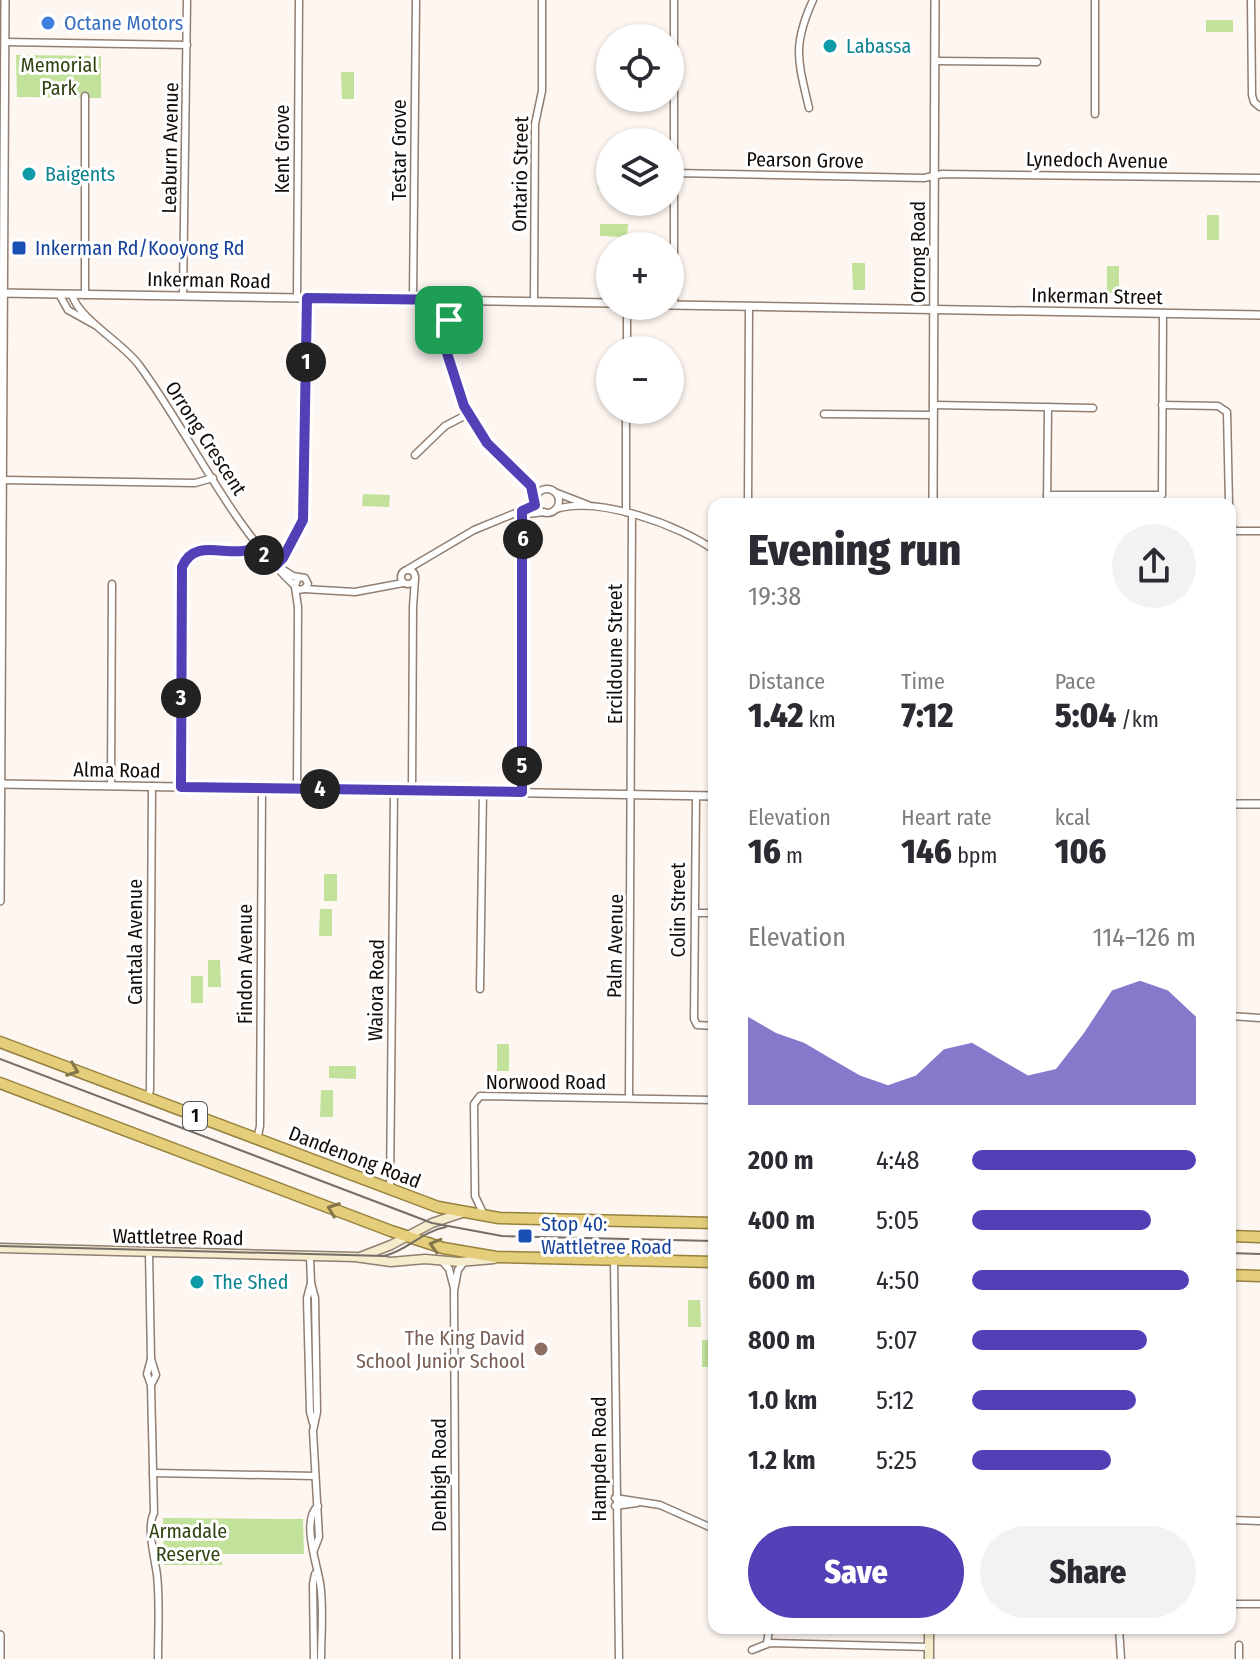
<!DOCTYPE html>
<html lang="en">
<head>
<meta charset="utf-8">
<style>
  :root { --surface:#fff; --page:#f2f2f3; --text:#2b2b33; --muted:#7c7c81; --accent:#533fb6 }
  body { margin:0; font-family:"Fira Sans Condensed",sans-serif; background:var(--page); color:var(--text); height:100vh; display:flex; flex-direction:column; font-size:30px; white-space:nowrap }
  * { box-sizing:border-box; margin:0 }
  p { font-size:26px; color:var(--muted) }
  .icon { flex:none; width:44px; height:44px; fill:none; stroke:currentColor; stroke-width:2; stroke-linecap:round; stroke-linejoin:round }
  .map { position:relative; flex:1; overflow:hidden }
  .details { position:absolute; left:708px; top:498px; width:528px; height:1136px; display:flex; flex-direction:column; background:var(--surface); border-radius:16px; box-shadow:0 2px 6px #0004 }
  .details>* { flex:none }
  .tools { position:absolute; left:596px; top:24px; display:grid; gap:16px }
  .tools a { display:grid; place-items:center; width:88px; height:88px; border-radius:50%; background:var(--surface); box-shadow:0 2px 6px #0004; font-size:40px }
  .pin { position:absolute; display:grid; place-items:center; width:68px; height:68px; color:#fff; margin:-34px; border-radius:16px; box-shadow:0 4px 12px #0006 }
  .km { position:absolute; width:40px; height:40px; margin:-20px; border-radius:50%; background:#222; color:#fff; font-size:22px; line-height:40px; text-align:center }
  .round { display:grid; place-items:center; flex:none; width:84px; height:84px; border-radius:42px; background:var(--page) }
  .head { display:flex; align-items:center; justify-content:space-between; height:136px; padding:0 40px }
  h1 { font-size:44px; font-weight:800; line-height:60px }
  .figures { display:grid; grid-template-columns:repeat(3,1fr); gap:12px; height:136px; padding:8px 40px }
  .figures div { display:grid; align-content:center }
  .figures b { font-size:34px; font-weight:800 }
  .figures small { font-size:22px; font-weight:400 }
  .figures p { font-size:22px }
  .chart { height:224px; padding:16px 40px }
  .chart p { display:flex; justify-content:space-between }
  .chart svg { width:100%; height:144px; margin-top:8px; fill:var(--accent); opacity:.7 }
  .action { display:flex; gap:16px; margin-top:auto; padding:16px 40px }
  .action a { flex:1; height:92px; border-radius:48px; background:var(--accent); color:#fff; font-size:32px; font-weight:800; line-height:92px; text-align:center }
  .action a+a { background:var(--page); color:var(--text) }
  ul { padding:0 40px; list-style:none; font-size:26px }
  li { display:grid; grid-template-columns:128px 96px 1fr; align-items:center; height:60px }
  li i { height:20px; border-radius:10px; background:var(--accent) }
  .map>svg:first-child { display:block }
  .green { fill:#c2e19b }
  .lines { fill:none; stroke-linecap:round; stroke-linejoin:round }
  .minor-casing { stroke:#907f72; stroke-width:9 }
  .tertiary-casing { stroke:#907f72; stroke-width:10 }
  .secondary-casing { stroke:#907f72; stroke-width:11 }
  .trunk-casing { stroke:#96823f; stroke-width:13 }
  .minor { stroke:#fff; stroke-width:6 }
  .tertiary { stroke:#fff; stroke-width:7 }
  .secondary { stroke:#f5ecce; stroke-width:8 }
  .trunk { stroke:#e4ce7c; stroke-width:10 }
  .tram { stroke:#746d68; stroke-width:2 }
  .oneway { stroke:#867748 }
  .route-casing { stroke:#fff; stroke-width:16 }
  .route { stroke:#533fb6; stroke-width:10 }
  .shop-dot { fill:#3f7fe0; stroke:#fff; stroke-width:3 }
  .culture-dot { fill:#0f9aa8; stroke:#fff; stroke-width:3 }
  .transit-dot { fill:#1a4fb4; stroke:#fff; stroke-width:3 }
  .education-dot { fill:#8d6e63; stroke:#fff; stroke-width:3 }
  .labels { text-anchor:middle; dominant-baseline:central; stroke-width:6; stroke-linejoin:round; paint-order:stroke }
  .shield { fill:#fff; stroke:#5a5653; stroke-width:2 }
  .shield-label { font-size:18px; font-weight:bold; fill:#130d09 }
  .shop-label { font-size:20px; fill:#366cbe; stroke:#fff; text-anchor:start }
  .culture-label { font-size:20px; fill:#0d838f; stroke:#fff; text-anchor:start }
  .park-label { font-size:20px; fill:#304310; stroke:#fff }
  .street-label { font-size:20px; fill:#130d09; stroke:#fff }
  .transit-label { font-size:20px; fill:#164399; stroke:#fff; text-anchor:start }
  .education-label { font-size:20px; fill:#785e54; stroke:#fff; text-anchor:end }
</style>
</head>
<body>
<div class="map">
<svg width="1260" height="1659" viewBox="0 0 1260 1659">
  <rect width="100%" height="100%" fill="#fef6f1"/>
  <!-- green -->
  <g class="green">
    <rect x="1206" y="20" width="27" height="12"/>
    <polygon points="16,55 101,56 101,98 17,97"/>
    <polygon points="341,72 354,72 354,99 342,99"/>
    <rect x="598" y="162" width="12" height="27"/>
    <rect x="1207" y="215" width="12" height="25"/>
    <polygon points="600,224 628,224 627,237 600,236"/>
    <polygon points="852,263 865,263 865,290 853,290"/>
    <rect x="1107" y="266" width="12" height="27"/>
    <polygon points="363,494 390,495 389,507 362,506"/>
    <rect x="324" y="874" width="13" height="27"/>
    <polygon points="320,909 332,909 332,936 319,936"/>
    <polygon points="208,960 220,960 221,987 208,987"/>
    <rect x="191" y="976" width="12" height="27"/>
    <rect x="497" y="1044" width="12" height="27"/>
    <polygon points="329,1066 356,1066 356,1079 329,1078"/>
    <polygon points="321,1090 333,1090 333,1117 320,1117"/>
    <polygon points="688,1300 700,1300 701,1327 688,1327"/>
    <rect x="702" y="1340" width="12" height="27"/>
    <polygon points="163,1518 303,1519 304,1554 222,1554 222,1565 164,1565"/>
  </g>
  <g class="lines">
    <defs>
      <g id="minor">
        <polyline points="1095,0 1095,114"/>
        <polyline points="1251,0 1252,95 1254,102 1260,107"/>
        <polyline points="5,42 187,45"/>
        <polyline points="935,61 1037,62"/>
        <path d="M 809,108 C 798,61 792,46 813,0"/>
        <polyline points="674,173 924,178 942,174 1260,178"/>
        <polyline points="59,294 68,310 95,325"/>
        <path d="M 72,295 C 80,320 122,342 139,365 C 192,437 229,524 295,586"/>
        <polyline points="85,295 85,96"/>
        <polyline points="183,295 187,0"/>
        <polyline points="297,298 299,0"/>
        <polyline points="413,299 416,0"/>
        <path d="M 441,300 C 444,350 454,402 486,442 C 500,459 532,477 535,498"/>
        <polyline points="534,302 535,124 542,91 542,0"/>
        <polyline points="674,305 674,0"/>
        <polyline points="447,339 450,300"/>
        <polyline points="627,350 627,306"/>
        <polyline points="933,405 1093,408"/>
        <polyline points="1162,405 1218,406 1227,412 1229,504"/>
        <polyline points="824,414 933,415"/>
        <polyline points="415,455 445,426 468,414"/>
        <polyline points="3,480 195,483 213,478"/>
        <circle cx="547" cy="501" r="12"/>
        <polyline points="557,493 588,505"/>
        <polyline points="1047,495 1162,495 1163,313"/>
        <polyline points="748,504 749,306"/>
        <polyline points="1047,504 1048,407"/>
        <path d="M 556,509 C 599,496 679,525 714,550"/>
        <polyline points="522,511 522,792"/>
        <polyline points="626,512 626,410"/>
        <polyline points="520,515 544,512"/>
        <polyline points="1230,527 1236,531 1260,531"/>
        <polyline points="275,566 283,558 303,517 307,298"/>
        <polyline points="279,567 293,576 305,578 308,584 304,589 298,590 295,586 298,577"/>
        <polyline points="408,569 474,530 535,505"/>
        <circle cx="408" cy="577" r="7"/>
        <polyline points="295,587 298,607 297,789"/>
        <polyline points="304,589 355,592 403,583"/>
        <polyline points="111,785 112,584"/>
        <path d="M 181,787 L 182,567 C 196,534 233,561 257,546"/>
        <polyline points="412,791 413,607 415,579"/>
        <polyline points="696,796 694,1019 697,1025 714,1026"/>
        <polyline points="695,913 714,913"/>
        <polyline points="480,989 483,792"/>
        <polyline points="1230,1016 1260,1018"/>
        <polyline points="148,1098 150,1090 152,786"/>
        <polyline points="629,1098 632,514"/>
        <polyline points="257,1140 260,1126 262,788"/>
        <polyline points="390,1190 394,790"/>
        <polyline points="483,1213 475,1196 474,1104 480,1096 714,1100"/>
        <path d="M 149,1252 L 151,1359 L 147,1374 L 151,1385 L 154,1513 C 146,1527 155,1559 157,1575 C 160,1603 158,1632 158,1659"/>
        <polyline points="310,1256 311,1283 307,1298 310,1412 313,1423"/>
        <polyline points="614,1260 619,1659"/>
        <polyline points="443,1262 449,1269 454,1288"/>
        <polyline points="311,1283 315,1298 317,1412 313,1431 319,1537 314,1550"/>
        <polyline points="151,1359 156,1375 151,1385"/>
        <polyline points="153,1473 315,1476"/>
        <polyline points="615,1498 660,1505 714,1529"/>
        <path d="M 318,1506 C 301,1520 317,1564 320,1583 C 324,1607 321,1635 321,1659"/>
        <polyline points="615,1506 637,1503"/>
        <polyline points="1230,1520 1260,1521"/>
        <polyline points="1230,1604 1260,1604"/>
        <polyline points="1119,1628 1121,1659"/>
        <polyline points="767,1643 769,1630"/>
        <polyline points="752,1650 770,1643 929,1647"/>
        <polyline points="314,1659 313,1584 315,1574"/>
        <polyline points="456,1659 454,1291 458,1270 464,1262"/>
        <polyline points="1239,1659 1239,1645"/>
      </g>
      <g id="tertiary">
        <polyline points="0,293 610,303"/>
        <polyline points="670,305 1260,315"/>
        <polyline points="933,504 935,0"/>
        <polyline points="0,784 714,796"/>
        <polyline points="1230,804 1260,804"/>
        <polyline points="0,901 5,0"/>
        <polyline points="0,1635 0,1659"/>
      </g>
      <g id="secondary">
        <polyline points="0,1248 355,1257 391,1262 425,1259 459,1262 494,1259"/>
        <polyline points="360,1257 391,1245 432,1223 462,1213"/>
        <polyline points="929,1628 929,1659"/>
      </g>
      <g id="trunk">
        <polyline points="0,1042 438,1207 499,1218 714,1223"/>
        <polyline points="0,1083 391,1231 443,1248 496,1257 714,1262"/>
        <polyline points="1230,1236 1260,1237"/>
        <polyline points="1230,1275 1260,1276"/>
      </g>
    </defs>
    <!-- minor casing -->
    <use href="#minor" class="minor-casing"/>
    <!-- tertiary casing -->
    <use href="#tertiary" class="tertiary-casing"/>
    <!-- secondary casing -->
    <use href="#secondary" class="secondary-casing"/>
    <!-- trunk casing -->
    <use href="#trunk" class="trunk-casing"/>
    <!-- minor -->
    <use href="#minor" class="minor"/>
    <!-- tertiary -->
    <use href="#tertiary" class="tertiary"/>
    <!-- secondary -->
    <use href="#secondary" class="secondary"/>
    <!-- trunk -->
    <use href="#trunk" class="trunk"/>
    <!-- tram -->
    <g class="tram">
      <polyline points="0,1059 432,1223 502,1236 714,1241"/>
      <path d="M 0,1246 L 384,1256 C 407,1251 422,1231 446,1227"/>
      <polyline points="1230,1253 1260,1254"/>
    </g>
  </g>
  <!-- one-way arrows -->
  <defs><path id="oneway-chevron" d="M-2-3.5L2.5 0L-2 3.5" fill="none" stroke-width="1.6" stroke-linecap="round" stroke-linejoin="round" transform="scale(2)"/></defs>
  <g class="oneway">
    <use href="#oneway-chevron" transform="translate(73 1070) rotate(21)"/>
    <use href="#oneway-chevron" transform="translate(333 1209) rotate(-159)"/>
    <use href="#oneway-chevron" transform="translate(435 1245) rotate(-164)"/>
  </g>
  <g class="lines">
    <defs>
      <path id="route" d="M 307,298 L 450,300 L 446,350 L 464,406 L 487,443 L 531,486 L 535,505 L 522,511 L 522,792 L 181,787 L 182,567 C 196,534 233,562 257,546 L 275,566 L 283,558 L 303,520 Z"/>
    </defs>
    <!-- route casing -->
    <use href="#route" class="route-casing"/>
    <!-- route -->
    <use href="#route" class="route"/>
  </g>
  <!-- markers -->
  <circle class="shop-dot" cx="48" cy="23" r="8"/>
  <g class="culture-dot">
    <circle cx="830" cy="46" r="8"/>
    <circle cx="29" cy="174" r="8"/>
    <circle cx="197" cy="1282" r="8"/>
  </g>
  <g class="transit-dot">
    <rect x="11" y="240" width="16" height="16" rx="4"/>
    <rect x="517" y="1228" width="16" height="16" rx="4"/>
  </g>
  <circle class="education-dot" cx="541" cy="1349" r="8"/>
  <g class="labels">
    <!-- shield labels -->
    <rect class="shield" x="183" y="1102" width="24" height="28" rx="6"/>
    <g class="shield-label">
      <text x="195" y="1116">1</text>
    </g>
    <!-- shop labels -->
    <g class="shop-label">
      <text x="64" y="23">Octane Motors</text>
    </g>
    <!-- culture labels -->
    <g class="culture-label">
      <text x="846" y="46">Labassa</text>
      <text x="45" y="174">Baigents</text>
      <text x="213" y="1282">The Shed</text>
    </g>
    <!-- park labels -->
    <g class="park-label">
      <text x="59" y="65">Memorial<tspan x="59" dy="23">Park</tspan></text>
      <text x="188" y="1531">Armadale<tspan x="188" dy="23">Reserve</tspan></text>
    </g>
    <!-- street labels -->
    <g class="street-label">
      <text transform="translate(170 148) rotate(-89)">Leaburn Avenue</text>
      <text transform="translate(282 149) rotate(-90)">Kent Grove</text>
      <text transform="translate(399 150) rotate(-90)">Testar Grove</text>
      <text transform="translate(805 160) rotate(1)">Pearson Grove</text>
      <text transform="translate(1097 160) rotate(1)">Lynedoch Avenue</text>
      <text transform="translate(520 174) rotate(-89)">Ontario Street</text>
      <text transform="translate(918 252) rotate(-90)">Orrong Road</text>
      <text transform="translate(209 280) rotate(1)">Inkerman Road</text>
      <text transform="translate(1097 296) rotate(1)">Inkerman Street</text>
      <text transform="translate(206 438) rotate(57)">Orrong Crescent</text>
      <text transform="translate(615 654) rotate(-90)">Ercildoune Street</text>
      <text transform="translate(117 770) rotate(1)">Alma Road</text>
      <text transform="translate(678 910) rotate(-90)">Colin Street</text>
      <text transform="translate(135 942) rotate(-90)">Cantala Avenue</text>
      <text transform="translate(615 946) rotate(-89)">Palm Avenue</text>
      <text transform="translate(245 964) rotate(-90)">Findon Avenue</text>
      <text transform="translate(376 990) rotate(-89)">Waiora Road</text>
      <text x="546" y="1082">Norwood Road</text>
      <text transform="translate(355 1157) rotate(21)">Dandenong Road</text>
      <text transform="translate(178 1237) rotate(1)">Wattletree Road</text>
      <text transform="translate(599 1459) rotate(-90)">Hampden Road</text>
      <text transform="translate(439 1475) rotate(-90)">Denbigh Road</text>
    </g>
    <!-- transit labels -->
    <g class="transit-label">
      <text x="35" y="248">Inkerman Rd/Kooyong Rd</text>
      <text x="541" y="1224">Stop 40:<tspan x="541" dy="23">Wattletree Road</tspan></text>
    </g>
    <!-- education labels -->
    <g class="education-label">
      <text x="525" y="1338">The King David<tspan x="525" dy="23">School Junior School</tspan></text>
    </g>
  </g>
</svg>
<div class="tools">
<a><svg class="icon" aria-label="locate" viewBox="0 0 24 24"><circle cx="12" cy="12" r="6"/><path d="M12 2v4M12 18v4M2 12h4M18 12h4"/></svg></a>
<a><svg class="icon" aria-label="layers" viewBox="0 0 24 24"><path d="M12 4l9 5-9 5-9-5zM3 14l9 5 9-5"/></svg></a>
<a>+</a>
<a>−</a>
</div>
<div class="pin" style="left:449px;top:320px;background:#1e9e55"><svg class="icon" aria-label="arrive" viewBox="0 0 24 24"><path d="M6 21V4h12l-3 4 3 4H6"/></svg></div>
<b class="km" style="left:306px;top:362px">1</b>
<b class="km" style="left:264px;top:555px">2</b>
<b class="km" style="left:181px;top:698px">3</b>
<b class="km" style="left:320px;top:789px">4</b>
<b class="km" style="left:522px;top:766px">5</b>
<b class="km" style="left:523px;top:539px">6</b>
<section class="details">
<div class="head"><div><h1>Evening run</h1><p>19:38</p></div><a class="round"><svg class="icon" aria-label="share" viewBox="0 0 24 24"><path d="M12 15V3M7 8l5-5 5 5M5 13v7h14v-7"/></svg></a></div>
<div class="figures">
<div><p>Distance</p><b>1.42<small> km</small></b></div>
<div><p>Time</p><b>7:12</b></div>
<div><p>Pace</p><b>5:04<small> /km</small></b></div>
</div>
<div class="figures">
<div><p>Elevation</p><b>16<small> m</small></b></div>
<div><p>Heart rate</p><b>146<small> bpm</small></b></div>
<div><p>kcal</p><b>106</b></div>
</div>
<div class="chart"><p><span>Elevation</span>114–126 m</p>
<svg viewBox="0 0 160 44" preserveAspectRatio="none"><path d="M0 44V17L10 22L20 25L30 30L40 35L50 38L60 35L70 27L80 25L90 30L100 35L110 33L120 22L130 9L140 6L150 9L160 17V44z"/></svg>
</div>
<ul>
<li><b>200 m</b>4:48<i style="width:100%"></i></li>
<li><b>400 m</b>5:05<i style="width:80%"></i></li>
<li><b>600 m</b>4:50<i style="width:97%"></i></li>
<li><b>800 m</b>5:07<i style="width:78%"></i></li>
<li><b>1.0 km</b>5:12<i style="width:73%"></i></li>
<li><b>1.2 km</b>5:25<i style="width:62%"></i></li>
</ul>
<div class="action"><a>Save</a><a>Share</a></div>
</section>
</div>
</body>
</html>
